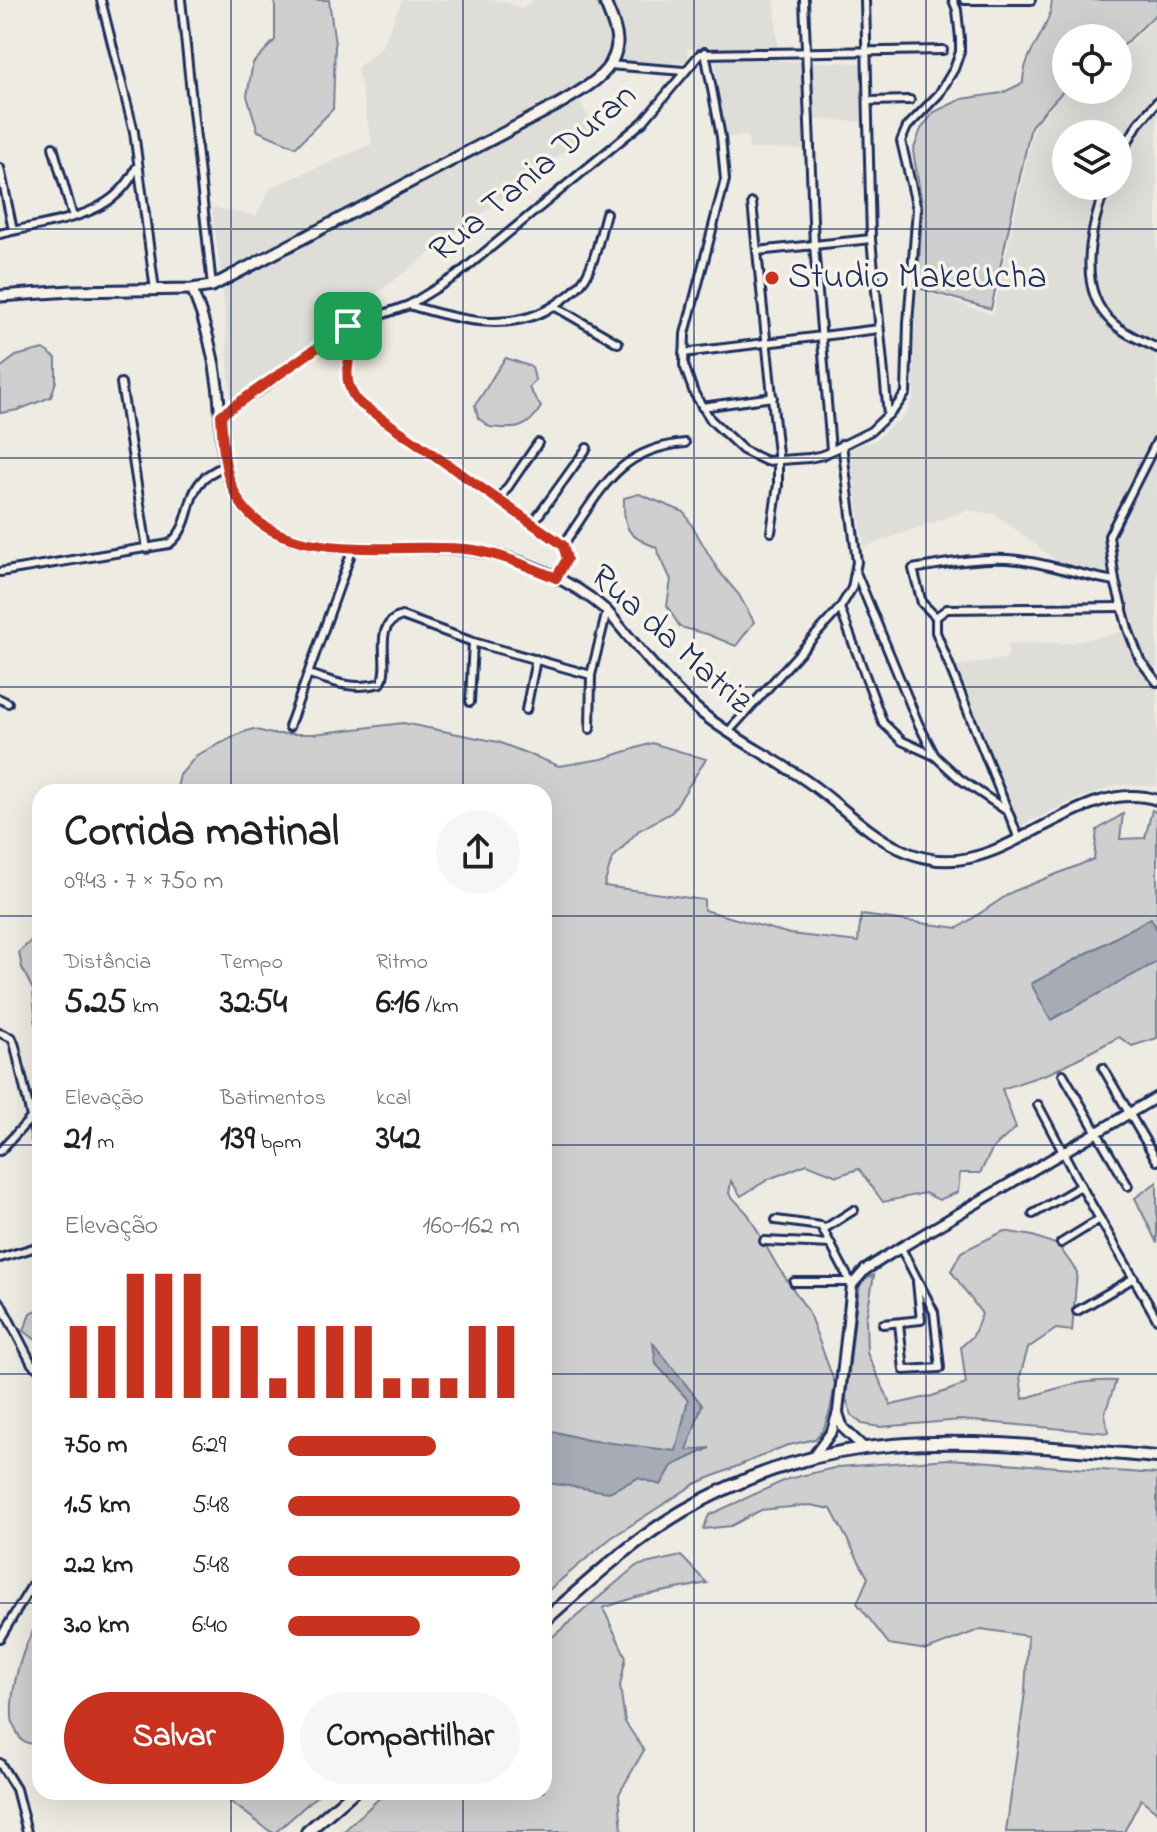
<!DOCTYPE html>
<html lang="pt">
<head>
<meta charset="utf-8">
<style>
  :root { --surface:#fff; --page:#f6f6f6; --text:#202124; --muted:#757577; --accent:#c8321e }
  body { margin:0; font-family:"Indie Flower",sans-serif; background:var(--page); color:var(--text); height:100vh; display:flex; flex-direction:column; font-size:30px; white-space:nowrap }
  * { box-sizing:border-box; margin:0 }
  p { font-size:26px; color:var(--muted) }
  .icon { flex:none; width:44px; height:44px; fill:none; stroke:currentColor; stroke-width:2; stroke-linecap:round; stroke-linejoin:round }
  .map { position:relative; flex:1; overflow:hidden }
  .side { position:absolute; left:32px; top:784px; width:520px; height:1016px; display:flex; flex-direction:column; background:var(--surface); border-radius:24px; box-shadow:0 8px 32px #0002 }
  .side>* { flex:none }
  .controls { position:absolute; left:1052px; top:24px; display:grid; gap:16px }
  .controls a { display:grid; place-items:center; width:80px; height:80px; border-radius:50%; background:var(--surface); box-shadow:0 8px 32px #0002; font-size:40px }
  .pin { position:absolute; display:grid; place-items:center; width:68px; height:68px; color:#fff; margin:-34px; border-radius:16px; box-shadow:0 4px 12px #0006 }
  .round { display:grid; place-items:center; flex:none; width:84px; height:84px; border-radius:42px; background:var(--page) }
  .overview { display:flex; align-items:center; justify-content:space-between; height:136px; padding:0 32px }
  h1 { font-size:44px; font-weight:700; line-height:60px }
  .stats { display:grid; grid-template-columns:repeat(3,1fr); gap:12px; height:136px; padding:8px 32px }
  .stats div { display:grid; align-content:center }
  .stats b { font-size:34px; font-weight:700 }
  .stats small { font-size:22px; font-weight:400 }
  .stats p { font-size:22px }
  .chart { height:224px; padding:16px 32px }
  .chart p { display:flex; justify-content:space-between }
  .chart svg { width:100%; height:144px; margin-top:8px; stroke:var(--accent); stroke-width:6 }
  .button { display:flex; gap:16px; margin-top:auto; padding:16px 32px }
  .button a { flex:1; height:92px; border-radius:48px; background:var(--accent); color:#fff; font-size:32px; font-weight:700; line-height:92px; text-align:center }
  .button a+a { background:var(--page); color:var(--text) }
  ul { padding:0 32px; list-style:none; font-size:26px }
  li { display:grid; grid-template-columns:128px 96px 1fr; align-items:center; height:60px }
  li i { height:20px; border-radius:10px; background:var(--accent) }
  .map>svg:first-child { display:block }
  .built { fill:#deddd8; fill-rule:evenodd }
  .green { fill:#cfcfcf; stroke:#757f96; stroke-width:2 }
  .water { fill:#a6abb5; stroke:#6e7992; stroke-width:2 }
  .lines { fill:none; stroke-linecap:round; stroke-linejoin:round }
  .minor-casing { stroke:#1b2f5e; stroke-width:12 }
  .tertiary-casing { stroke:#1b2f5e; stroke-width:14 }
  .secondary-casing { stroke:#1b2f5e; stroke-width:15 }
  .primary-casing { stroke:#1b2f5e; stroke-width:16 }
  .minor { stroke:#f7f3e8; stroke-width:6 }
  .tertiary { stroke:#f7f3e8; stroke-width:8 }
  .secondary { stroke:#f7f3e8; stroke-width:9 }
  .primary { stroke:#f7f3e8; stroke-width:10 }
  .route-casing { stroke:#fff; stroke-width:16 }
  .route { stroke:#c8321e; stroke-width:10 }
  .grid { fill:none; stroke:#1b2f5e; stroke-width:2; stroke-opacity:0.55 }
  .poi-dot { fill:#c8321e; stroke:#f7f3e8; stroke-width:3 }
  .labels { text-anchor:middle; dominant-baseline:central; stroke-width:7; stroke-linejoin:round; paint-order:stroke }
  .street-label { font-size:36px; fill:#1b2f5e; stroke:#f7f3e8 }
  .poi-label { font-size:36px; fill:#1b2f5e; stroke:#f7f3e8; text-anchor:start }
</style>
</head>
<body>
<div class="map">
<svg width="1157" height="1832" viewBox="0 0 1157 1832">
  <rect width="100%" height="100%" fill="#eeebe2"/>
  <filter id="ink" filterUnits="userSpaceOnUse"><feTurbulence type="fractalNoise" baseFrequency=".0125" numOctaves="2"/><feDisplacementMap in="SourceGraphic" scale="16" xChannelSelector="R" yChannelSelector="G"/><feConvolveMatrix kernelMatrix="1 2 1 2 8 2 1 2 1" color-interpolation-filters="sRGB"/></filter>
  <g filter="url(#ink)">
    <!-- built -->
    <g class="built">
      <polygon points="402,0 492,0 506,2 522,9 533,0 775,0 778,61 863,63 865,122 806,119 806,149 749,149 748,136 726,137 713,47 687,49 689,60 665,65 629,62 611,50 593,78 574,92 595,128 231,404 223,292 212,207 256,216 270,188 372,144 357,68 381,48"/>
      <path d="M 1157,16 L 1157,786 L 1117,785 L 1075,800 L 1020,826 L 957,666 L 1008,658 L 1008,643 L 1071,643 L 1122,632 L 1110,579 L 1068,569 L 995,514 L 968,510 L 864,547 L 849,447 L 874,441 L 904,416 L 914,397 L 914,343 L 917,289 L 993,315 L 1034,126 L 1067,90 L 1118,90 L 1118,55 ZM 1066,134 L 1118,134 L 1118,186 L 1066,186 Z"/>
    </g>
    <!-- green -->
    <g class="green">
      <polygon points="275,0 329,0 335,44 333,109 296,147 258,131 247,96 253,63 275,40"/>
      <path d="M 1052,0 L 1157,0 L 1157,13 L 1118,51 L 1118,38 L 1066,38 L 1066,88 L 1031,126 L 991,309 L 918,288 L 922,204 L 913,151 L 921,129 L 934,112 L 962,99 L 1002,93 L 1023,83 C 1023,51 1050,33 1052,0 Z"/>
      <polygon points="43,349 56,358 56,381 51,397 18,410 0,413 0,368 16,356"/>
      <path d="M 506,358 L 532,367 L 535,380 L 529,388 L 541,407 C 527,430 516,430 490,427 L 478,418 L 475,405 C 487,390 493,373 506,358 Z"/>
      <path d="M 639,494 L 684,512 L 718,570 L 739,595 L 754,622 L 736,646 L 707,634 L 680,627 L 667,606 L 671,580 L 656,547 C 628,537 623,529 624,498 Z"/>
      <polygon points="403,723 498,742 559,766 602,759 652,743 706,759 672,812 638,831 612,859 604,886 704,900 704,910 790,934 858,942 861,915 958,928 1012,892 1094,859 1097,830 1123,814 1120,839 1145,838 1152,810 1157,813 1157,1038 1132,1046 1119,1037 1052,1072 1002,1089 1016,1128 993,1148 980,1173 960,1173 958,1192 939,1200 925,1193 883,1202 859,1169 837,1176 807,1164 769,1179 741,1196 731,1181 729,1194 748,1214 776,1264 808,1311 820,1343 835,1384 830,1411 823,1430 815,1439 785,1446 695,1484 611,1538 544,1594 544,792 176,792 180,775 197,755 241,733 253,729 272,734 314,734"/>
      <polygon points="40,932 40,1079 33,990 22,968 19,952"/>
      <polygon points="1157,1182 1157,1243 1135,1198"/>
      <path d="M 1004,1231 L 1033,1236 L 1058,1245 L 1077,1272 L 1072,1331 L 1056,1329 L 1028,1348 L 1020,1376 L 1023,1399 C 1055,1389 1082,1379 1116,1381 L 1105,1413 L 1108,1433 L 961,1420 L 880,1427 L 862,1424 L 852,1415 L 846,1399 L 856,1308 L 861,1280 L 874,1275 L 866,1319 L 867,1353 L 891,1405 L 932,1396 L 966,1384 L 961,1347 L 973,1336 L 982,1314 L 951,1271 L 961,1252 Z"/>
      <polygon points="40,1309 40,1343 24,1331 30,1313"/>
      <polygon points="949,1459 1157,1474 1157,1812 1141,1799 1124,1832 1006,1832 1025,1692 1028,1636 981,1629 927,1650 889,1644 857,1603 868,1578 831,1509 810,1505 761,1510 731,1526 703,1529 709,1515 788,1479 838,1467"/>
      <polygon points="681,1556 707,1583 636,1597 603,1608 626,1657 620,1686 625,1722 644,1750 619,1794 622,1832 343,1832 386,1792 544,1792 544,1644 636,1566"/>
      <path d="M 40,1620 L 40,1747 L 22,1741 C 18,1734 12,1725 12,1717 C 10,1689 23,1642 40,1620 Z"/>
      <polygon points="224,1792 321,1792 276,1832 271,1832 223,1796"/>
    </g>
    <!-- water -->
    <g class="water">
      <polygon points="1151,918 1157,930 1157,962 1051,1020 1031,984"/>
      <polygon points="653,1343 702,1405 687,1450 710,1448 672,1466 661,1485 638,1478 609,1492 548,1483 544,1487 544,1429 588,1440 676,1451 688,1400 656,1364"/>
    </g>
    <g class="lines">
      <defs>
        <g id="minor">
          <polyline points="101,0 134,132 155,290"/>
          <polyline points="181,0 212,286"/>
          <polyline points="804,0 814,245 831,450"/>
          <polyline points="865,0 871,239 888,415"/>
          <polyline points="964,0 1031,0"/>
          <polyline points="705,52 721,137 725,180 685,334 684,365 694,393 711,420 743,450 766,461 809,458 823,455 871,431 895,408 906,393 908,323 917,209 901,141 907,127 939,94 954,69 960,52 960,39 957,10 953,0"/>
          <polyline points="609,65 684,71"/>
          <polyline points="869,101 910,100"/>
          <polyline points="53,147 73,217"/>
          <polyline points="1118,159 1138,124 1157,102"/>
          <polyline points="0,168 13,230"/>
          <path d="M 1106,186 C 1091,227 1075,290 1113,323 C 1125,334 1142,341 1157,348"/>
          <polyline points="752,203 778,454 778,485 771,532"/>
          <path d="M 0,234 C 49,221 113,220 136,168"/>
          <polyline points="757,251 871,239"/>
          <path d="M 409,305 C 458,320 513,335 558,303 C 568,296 578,289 585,278 C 596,259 600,234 606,213"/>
          <polyline points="554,306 618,343"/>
          <path d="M 348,326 C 358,355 335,372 358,402 L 563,545 L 567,559 L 556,578"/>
          <polyline points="683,353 879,329"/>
          <polyline points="121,383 147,549"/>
          <polyline points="702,407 773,397"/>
          <polyline points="221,415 263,388 339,330 409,305 456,276 643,122 700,54 943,50"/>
          <polyline points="1157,441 1109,536 1115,581 1128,629 1140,660 1157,682"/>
          <polyline points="499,500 538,443"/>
          <polyline points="533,523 587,448"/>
          <path d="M 563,545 C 600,493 616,449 685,443"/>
          <path d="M 0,572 L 169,544 C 193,525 184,499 203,479 C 209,473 218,469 226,465"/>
          <polyline points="857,575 918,723 935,756 960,779 1007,811"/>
          <polyline points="840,608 883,723 902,741 935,756"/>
          <path d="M 936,617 L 922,603 L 913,569 C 947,563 983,556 1018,560 C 1051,564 1082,576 1115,581"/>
          <polyline points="936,617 936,632 1019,839"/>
          <polyline points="936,617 947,609 1123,607"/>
          <path d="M 309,674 C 333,682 355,691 381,683 C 392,662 370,625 402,616 L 473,642 L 591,675"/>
          <polyline points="0,699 8,703"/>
          <polyline points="470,702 473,642"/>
          <polyline points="526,710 536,659"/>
          <polyline points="289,727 353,548"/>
          <polyline points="590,729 591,675 607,611"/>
          <polyline points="728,732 840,608 852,588 857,562 842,444"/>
          <polyline points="0,1033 12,1038 15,1046 40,1157"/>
          <polyline points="1103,1068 1157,1161"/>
          <polyline points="1063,1074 1128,1186"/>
          <polyline points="1038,1105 1081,1186 1157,1319"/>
          <polyline points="0,1151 30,1119"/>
          <polyline points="1033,1214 1081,1186"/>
          <polyline points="776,1220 821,1226 852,1285"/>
          <polyline points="824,1229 854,1210"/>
          <polyline points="764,1241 831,1244"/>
          <polyline points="1061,1243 1100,1219"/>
          <polyline points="0,1258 40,1246"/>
          <polyline points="794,1282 849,1282"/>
          <polyline points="0,1302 32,1364 40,1370"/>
          <polyline points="1077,1311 1134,1278"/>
          <polyline points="899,1323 904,1370 940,1368 934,1312 901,1248"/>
          <polyline points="883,1324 921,1320 917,1282"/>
          <polyline points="0,1638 40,1572"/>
          <polyline points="0,1763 16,1789 27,1832"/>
        </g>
        <g id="tertiary">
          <path d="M 192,289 C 205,321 214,354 218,389 C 222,424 219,465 236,496 C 276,571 407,539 476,551 C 521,558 572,580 607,611 C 637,646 666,684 703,714 C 738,742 779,760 815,787 C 862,822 904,872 969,858 C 1029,846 1094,779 1157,800"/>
          <polyline points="838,1413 843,1428 863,1447"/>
          <polyline points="813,1457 832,1431 838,1412 852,1285 865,1270 890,1254 1157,1097"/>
        </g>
        <path id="secondary" d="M 0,296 L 71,291 L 192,289 L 212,286 L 557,105 C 579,92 616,74 617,43 C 617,28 609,13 604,0"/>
        <g id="primary">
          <path d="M 544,1621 C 588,1582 632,1541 683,1511 C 842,1418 983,1442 1157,1457"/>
          <polyline points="307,1832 353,1792"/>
        </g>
      </defs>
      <!-- minor casing -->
      <use href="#minor" class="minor-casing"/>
      <!-- tertiary casing -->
      <use href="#tertiary" class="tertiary-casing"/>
      <!-- secondary casing -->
      <use href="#secondary" class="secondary-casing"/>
      <!-- primary casing -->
      <use href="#primary" class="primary-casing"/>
      <!-- minor -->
      <use href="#minor" class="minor"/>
      <!-- tertiary -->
      <use href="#tertiary" class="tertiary"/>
      <!-- secondary -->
      <use href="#secondary" class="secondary"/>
      <!-- primary -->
      <use href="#primary" class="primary"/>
    </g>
  </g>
  <g class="lines" filter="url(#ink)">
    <defs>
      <path id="route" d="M 348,326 C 358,355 335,373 358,402 L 563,545 L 567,559 L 556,578 C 529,567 503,555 474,550 C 406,540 280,570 238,499 C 223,474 223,443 221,415 Z"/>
    </defs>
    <!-- route casing -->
    <use href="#route" class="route-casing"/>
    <!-- route -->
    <use href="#route" class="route"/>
  </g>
  <!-- grid -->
  <path class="grid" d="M 231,0 L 231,792M 463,0 L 463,792M 694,0 L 694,1832M 926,0 L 926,1832M 0,229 L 1157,229M 0,458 L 1157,458M 0,687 L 1157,687M 0,916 L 40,916M 544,916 L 1157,916M 0,1145 L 40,1145M 544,1145 L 1157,1145M 0,1374 L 40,1374M 544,1374 L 1157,1374M 0,1603 L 40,1603M 544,1603 L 1157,1603M 231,1792 L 231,1832M 463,1792 L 463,1832"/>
  <!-- markers -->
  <circle class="poi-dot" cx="772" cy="278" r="8"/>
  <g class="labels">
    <!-- street labels -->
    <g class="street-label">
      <text transform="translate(534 174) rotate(-40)">Rua Tania Duran</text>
      <text transform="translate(670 640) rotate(42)">Rua da Matriz</text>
    </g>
    <!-- poi labels -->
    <g class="poi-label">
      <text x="788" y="278">Studio MakeUcha</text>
    </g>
  </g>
</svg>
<div class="controls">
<a><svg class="icon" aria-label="locate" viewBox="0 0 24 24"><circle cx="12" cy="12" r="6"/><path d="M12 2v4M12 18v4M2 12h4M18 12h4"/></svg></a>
<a><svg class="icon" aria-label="layers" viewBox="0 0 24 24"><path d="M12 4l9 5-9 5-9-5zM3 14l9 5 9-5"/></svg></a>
</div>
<div class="pin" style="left:348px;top:326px;background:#1e9e55"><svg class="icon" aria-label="arrive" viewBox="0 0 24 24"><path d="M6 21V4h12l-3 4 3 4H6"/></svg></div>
<section class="side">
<div class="overview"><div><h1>Corrida matinal</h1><p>09:43 · 7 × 750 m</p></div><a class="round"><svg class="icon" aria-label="share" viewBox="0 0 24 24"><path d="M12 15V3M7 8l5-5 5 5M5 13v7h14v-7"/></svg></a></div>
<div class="stats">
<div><p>Distância</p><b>5.25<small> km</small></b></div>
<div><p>Tempo</p><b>32:54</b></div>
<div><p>Ritmo</p><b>6:16<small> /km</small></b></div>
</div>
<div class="stats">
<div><p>Elevação</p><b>21<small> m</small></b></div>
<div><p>Batimentos</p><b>139<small> bpm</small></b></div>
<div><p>kcal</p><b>342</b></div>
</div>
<div class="chart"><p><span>Elevação</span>160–162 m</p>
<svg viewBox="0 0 160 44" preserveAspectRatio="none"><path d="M5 44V22M15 44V22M25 44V6M35 44V6M45 44V6M55 44V22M65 44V22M75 44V38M85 44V22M95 44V22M105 44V22M115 44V38M125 44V38M135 44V38M145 44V22M155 44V22"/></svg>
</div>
<ul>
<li><b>750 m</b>6:29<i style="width:64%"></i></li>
<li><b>1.5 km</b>5:48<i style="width:100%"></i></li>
<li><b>2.2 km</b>5:48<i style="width:100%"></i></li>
<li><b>3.0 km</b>6:40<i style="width:57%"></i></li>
</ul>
<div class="button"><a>Salvar</a><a>Compartilhar</a></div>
</section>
</div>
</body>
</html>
